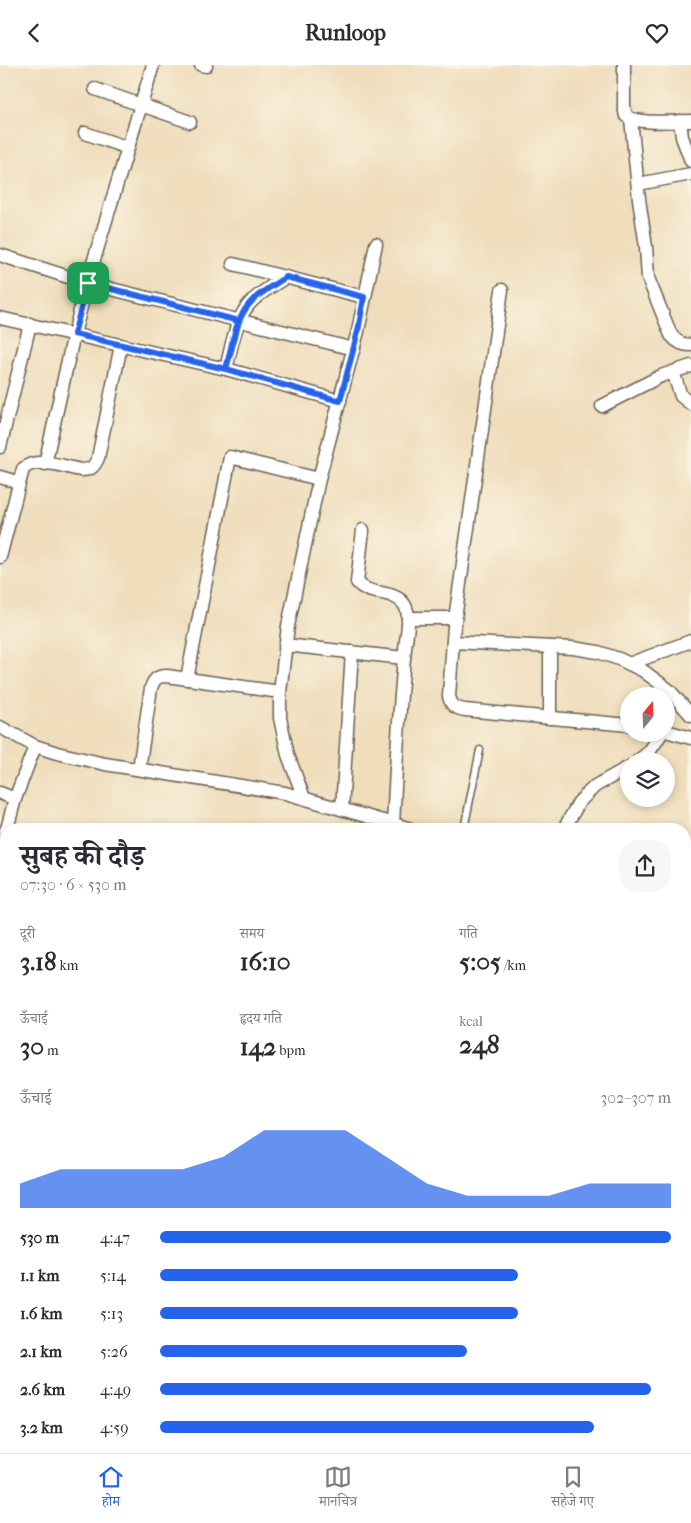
<!DOCTYPE html>
<html lang="hi">
<head>
<meta charset="utf-8">
<style>
  :root { --surface:#fff; --page:#f7f7f7; --text:#2b2b33; --muted:#7c7c81; --line:#e1e1e2; --accent:#2563eb }
  body { margin:0; font-family:"IM FELL French Canon","Noto Serif Devanagari",serif; background:var(--page); color:var(--text); height:100vh; display:flex; flex-direction:column; font-size:19px; white-space:nowrap }
  * { box-sizing:border-box; margin:0 }
  p { font-size:16px; color:var(--muted) }
  .icon { flex:none; width:28px; height:28px; fill:none; stroke:currentColor; stroke-width:2; stroke-linecap:round; stroke-linejoin:round }
  .map { position:relative; flex:1; overflow:hidden }
  .sheet { position:absolute; left:0px; top:758px; width:691px; height:631px; display:flex; flex-direction:column; background:var(--surface); border-radius:20px 20px 0 0; box-shadow:0 2px 8px #0003 }
  .sheet>* { flex:none }
  .needle { width:32px; rotate:19deg }
  .buttons { position:absolute; left:620px; top:622px; display:grid; gap:10px }
  .buttons a { display:grid; place-items:center; width:55px; height:55px; border-radius:50%; background:var(--surface); box-shadow:0 2px 8px #0003; font-size:25px }
  .pin { position:absolute; display:grid; place-items:center; width:42px; height:42px; color:#fff; margin:-21px; border-radius:10px; box-shadow:0 2px 8px #0006 }
  .round { display:grid; place-items:center; flex:none; width:52px; height:52px; border-radius:20px; background:var(--page) }
  .headline { display:flex; align-items:center; justify-content:space-between; height:85px; padding:0 20px }
  h1 { font-size:28px; font-weight:700; line-height:38px }
  .figures { display:grid; grid-template-columns:repeat(3,1fr); gap:8px; height:85px; padding:5px 20px }
  .figures div { display:grid; align-content:center }
  .figures b { font-size:25px; font-weight:700 }
  .figures small { font-size:14px; font-weight:400 }
  .figures p { font-size:14px }
  .chart { height:140px; padding:10px 20px }
  .chart p { display:flex; justify-content:space-between }
  .chart svg { width:100%; height:90px; margin-top:5px; fill:var(--accent); opacity:.7 }
  ul { padding:0 20px; list-style:none; font-size:16px }
  li { display:grid; grid-template-columns:80px 60px 1fr; align-items:center; height:38px }
  li i { height:12px; border-radius:6px; background:var(--accent) }
  header { display:flex; justify-content:space-between; align-items:center; height:65px; padding:0 20px; background:var(--surface); font-size:22px; font-weight:700 }
  .menu { display:flex; justify-content:space-around; align-items:center; height:70px; border-top:1px solid var(--line); background:var(--surface); font-size:14px; color:var(--muted) }
  .menu a { display:grid; justify-items:center; gap:2px }
  .menu .selected { color:var(--accent) }
  .map>svg:first-child { display:block }
  .lines { fill:none; stroke-linecap:round; stroke-linejoin:round }
  .lane-casing { stroke:#666054; stroke-width:9 }
  .street-casing { stroke:#666054; stroke-width:15 }
  .path { stroke:#666054; stroke-width:2; stroke-dasharray:4 4; stroke-linecap:butt }
  .lane { stroke:#fff; stroke-width:6 }
  .street { stroke:#fff; stroke-width:12 }
  .route-casing { stroke:#fff; stroke-width:10 }
  .route { stroke:#2563eb; stroke-width:6 }
</style>
</head>
<body>
<header><svg class="icon" aria-label="back" viewBox="0 0 24 24"><path d="M15 5l-7 7 7 7"/></svg>Runloop<svg class="icon" aria-label="heart" viewBox="0 0 24 24"><path d="M12 20l-8-8c-3-5 5-10 8-4 3-6 11-1 8 4z"/></svg></header>
<div class="map">
<svg width="691" height="1388" viewBox="0 0 691 1388">
  <rect width="100%" height="100%" fill="#fcf5e5"/>
  <filter id="ink" filterUnits="userSpaceOnUse"><feTurbulence type="fractalNoise" baseFrequency=".02" numOctaves="2"/><feDisplacementMap in="SourceGraphic" scale="10" xChannelSelector="R" yChannelSelector="G"/><feConvolveMatrix kernelMatrix="1 2 1 2 8 2 1 2 1" color-interpolation-filters="sRGB"/></filter>
  <filter id="wash" filterUnits="userSpaceOnUse"><feTurbulence type="fractalNoise" baseFrequency=".0096" numOctaves="4" result="noise"/><feDisplacementMap in="SourceGraphic" scale="20" xChannelSelector="R" yChannelSelector="G"/><feGaussianBlur stdDeviation="1.12" result="paint"/><feColorMatrix in="noise" values="0 0 0 0 0 0 0 0 0 0 0 0 0 0 0 0 0 1.4 0 .05"/><feComposite in="paint" operator="in"/></filter>
  <g filter="url(#wash)">
    <rect width="100%" height="100%" fill="#efddbb"/>
  </g>
  <g filter="url(#ink)">
    <g class="lines">
      <defs>
        <polyline id="lane" points="464,764 480,685"/>
        <g id="street">
          <polyline points="201,0 206,1"/>
          <path d="M 624,0 L 624,42 L 626,51 C 640,60 674,56 691,56"/>
          <polyline points="95,24 190,57"/>
          <path d="M 631,54 L 639,134 L 646,182 L 648,213 L 671,270 C 677,277 682,280 691,280"/>
          <polyline points="680,56 682,72 691,96"/>
          <polyline points="85,68 128,83"/>
          <polyline points="638,119 691,109"/>
          <polyline points="0,190 87,218 354,284"/>
          <polyline points="233,199 364,232"/>
          <path d="M 502,225 L 454,561 L 449,631 C 451,641 455,643 465,645 L 629,660"/>
          <polyline points="0,253 226,304 340,336"/>
          <path d="M 226,304 C 232,281 235,252 253,235 C 263,226 275,219 286,212"/>
          <polyline points="673,307 681,331 691,339"/>
          <polyline points="602,341 661,311 691,301"/>
          <polyline points="0,382 30,259"/>
          <polyline points="45,399 73,273 87,218 153,0"/>
          <polyline points="0,412 18,417"/>
          <path d="M 363,465 L 357,517 C 369,532 393,524 404,539 C 412,551 406,571 405,584 C 399,643 396,701 393,760"/>
          <path d="M 0,492 L 23,404 C 37,391 64,402 81,405 C 91,405 94,402 98,393 L 121,280"/>
          <polyline points="408,553 456,553"/>
          <polyline points="453,577 573,583 598,587 619,594 642,605 669,625 691,650"/>
          <polyline points="285,580 404,593"/>
          <polyline points="629,599 691,576"/>
          <polyline points="187,614 230,392 319,414"/>
          <polyline points="550,653 550,582"/>
          <polyline points="0,662 35,681 57,688 105,699 285,728 411,764"/>
          <polyline points="666,666 691,673"/>
          <polyline points="638,696 649,687 661,669"/>
          <path d="M 139,704 L 151,623 C 154,614 157,611 167,611 L 280,627"/>
          <polyline points="0,728 15,734"/>
          <polyline points="304,733 288,690 280,653 280,627 288,561 319,414 358,266 376,179"/>
          <polyline points="342,744 352,587"/>
          <polyline points="7,764 15,734 35,681"/>
          <polyline points="564,764 579,737 595,721 629,702"/>
          <polyline points="0,789 6,765"/>
          <polyline points="685,792 691,793"/>
          <polyline points="685,856 691,847"/>
          <polyline points="685,1114 691,1113"/>
          <polyline points="685,1166 691,1167"/>
          <polyline points="685,1308 691,1308"/>
          <polyline points="507,1382 508,1388"/>
          <polyline points="397,1388 400,1382"/>
          <polyline points="559,1388 559,1382"/>
        </g>
      </defs>
      <!-- lane casing -->
      <use href="#lane" class="lane-casing"/>
      <!-- street casing -->
      <use href="#street" class="street-casing"/>
      <!-- path -->
      <polyline class="path" points="685,1024 691,1027"/>
      <!-- lane -->
      <use href="#lane" class="lane"/>
      <!-- street -->
      <use href="#street" class="street"/>
    </g>
  </g>
  <g class="lines" filter="url(#ink)">
    <defs>
      <path id="route" d="M 88,218 L 239,256 L 226,304 L 340,336 L 358,266 L 364,232 L 286,212 C 275,219 263,226 253,235 C 235,252 232,281 226,304 L 74,269 L 88,218"/>
    </defs>
    <!-- route casing -->
    <use href="#route" class="route-casing"/>
    <!-- route -->
    <use href="#route" class="route"/>
  </g>
</svg>
<div class="buttons">
<a><svg class="needle" viewBox="-14 -14 28 28"><path d="M0-13l5 13h-10z" fill="#e53935"/><path d="M0 13l5-13h-10z" fill="#7c7c81"/></svg></a>
<a><svg class="icon" aria-label="layers" viewBox="0 0 24 24"><path d="M12 4l9 5-9 5-9-5zM3 14l9 5 9-5"/></svg></a>
</div>
<div class="pin" style="left:88px;top:218px;background:#1e9e55"><svg class="icon" aria-label="arrive" viewBox="0 0 24 24"><path d="M6 21V4h12l-3 4 3 4H6"/></svg></div>
<section class="sheet">
<div class="headline"><div><h1>सुबह की दौड़</h1><p>07:30 · 6 × 530 m</p></div><a class="round"><svg class="icon" aria-label="share" viewBox="0 0 24 24"><path d="M12 15V3M7 8l5-5 5 5M5 13v7h14v-7"/></svg></a></div>
<div class="figures">
<div><p>दूरी</p><b>3.18<small> km</small></b></div>
<div><p>समय</p><b>16:10</b></div>
<div><p>गति</p><b>5:05<small> /km</small></b></div>
</div>
<div class="figures">
<div><p>ऊँचाई</p><b>30<small> m</small></b></div>
<div><p>हृदय गति</p><b>142<small> bpm</small></b></div>
<div><p>kcal</p><b>248</b></div>
</div>
<div class="chart"><p><span>ऊँचाई</span>302–307 m</p>
<svg viewBox="0 0 160 44" preserveAspectRatio="none"><path d="M0 44V32L10 25L20 25L30 25L40 25L50 19L60 6L70 6L80 6L90 19L100 32L110 38L120 38L130 38L140 32L150 32L160 32V44z"/></svg>
</div>
<ul>
<li><b>530 m</b>4:47<i style="width:100%"></i></li>
<li><b>1.1 km</b>5:14<i style="width:70%"></i></li>
<li><b>1.6 km</b>5:13<i style="width:70%"></i></li>
<li><b>2.1 km</b>5:26<i style="width:60%"></i></li>
<li><b>2.6 km</b>4:49<i style="width:96%"></i></li>
<li><b>3.2 km</b>4:59<i style="width:85%"></i></li>
</ul>
</section>
</div>
<nav class="menu">
<a class="selected"><svg class="icon" aria-label="home" viewBox="0 0 24 24"><path d="M3 11l9-7 9 7M6 9v11h12V9"/></svg>होम</a>
<a><svg class="icon" aria-label="map" viewBox="0 0 24 24"><path d="M3 6l6-2 6 2 6-2v14l-6 2-6-2-6 2zM9 4v14M15 6v14"/></svg>मानचित्र</a>
<a><svg class="icon" aria-label="saved" viewBox="0 0 24 24"><path d="M7 4h10v16l-5-4-5 4z"/></svg>सहेजे गए</a>
</nav>
</body>
</html>
